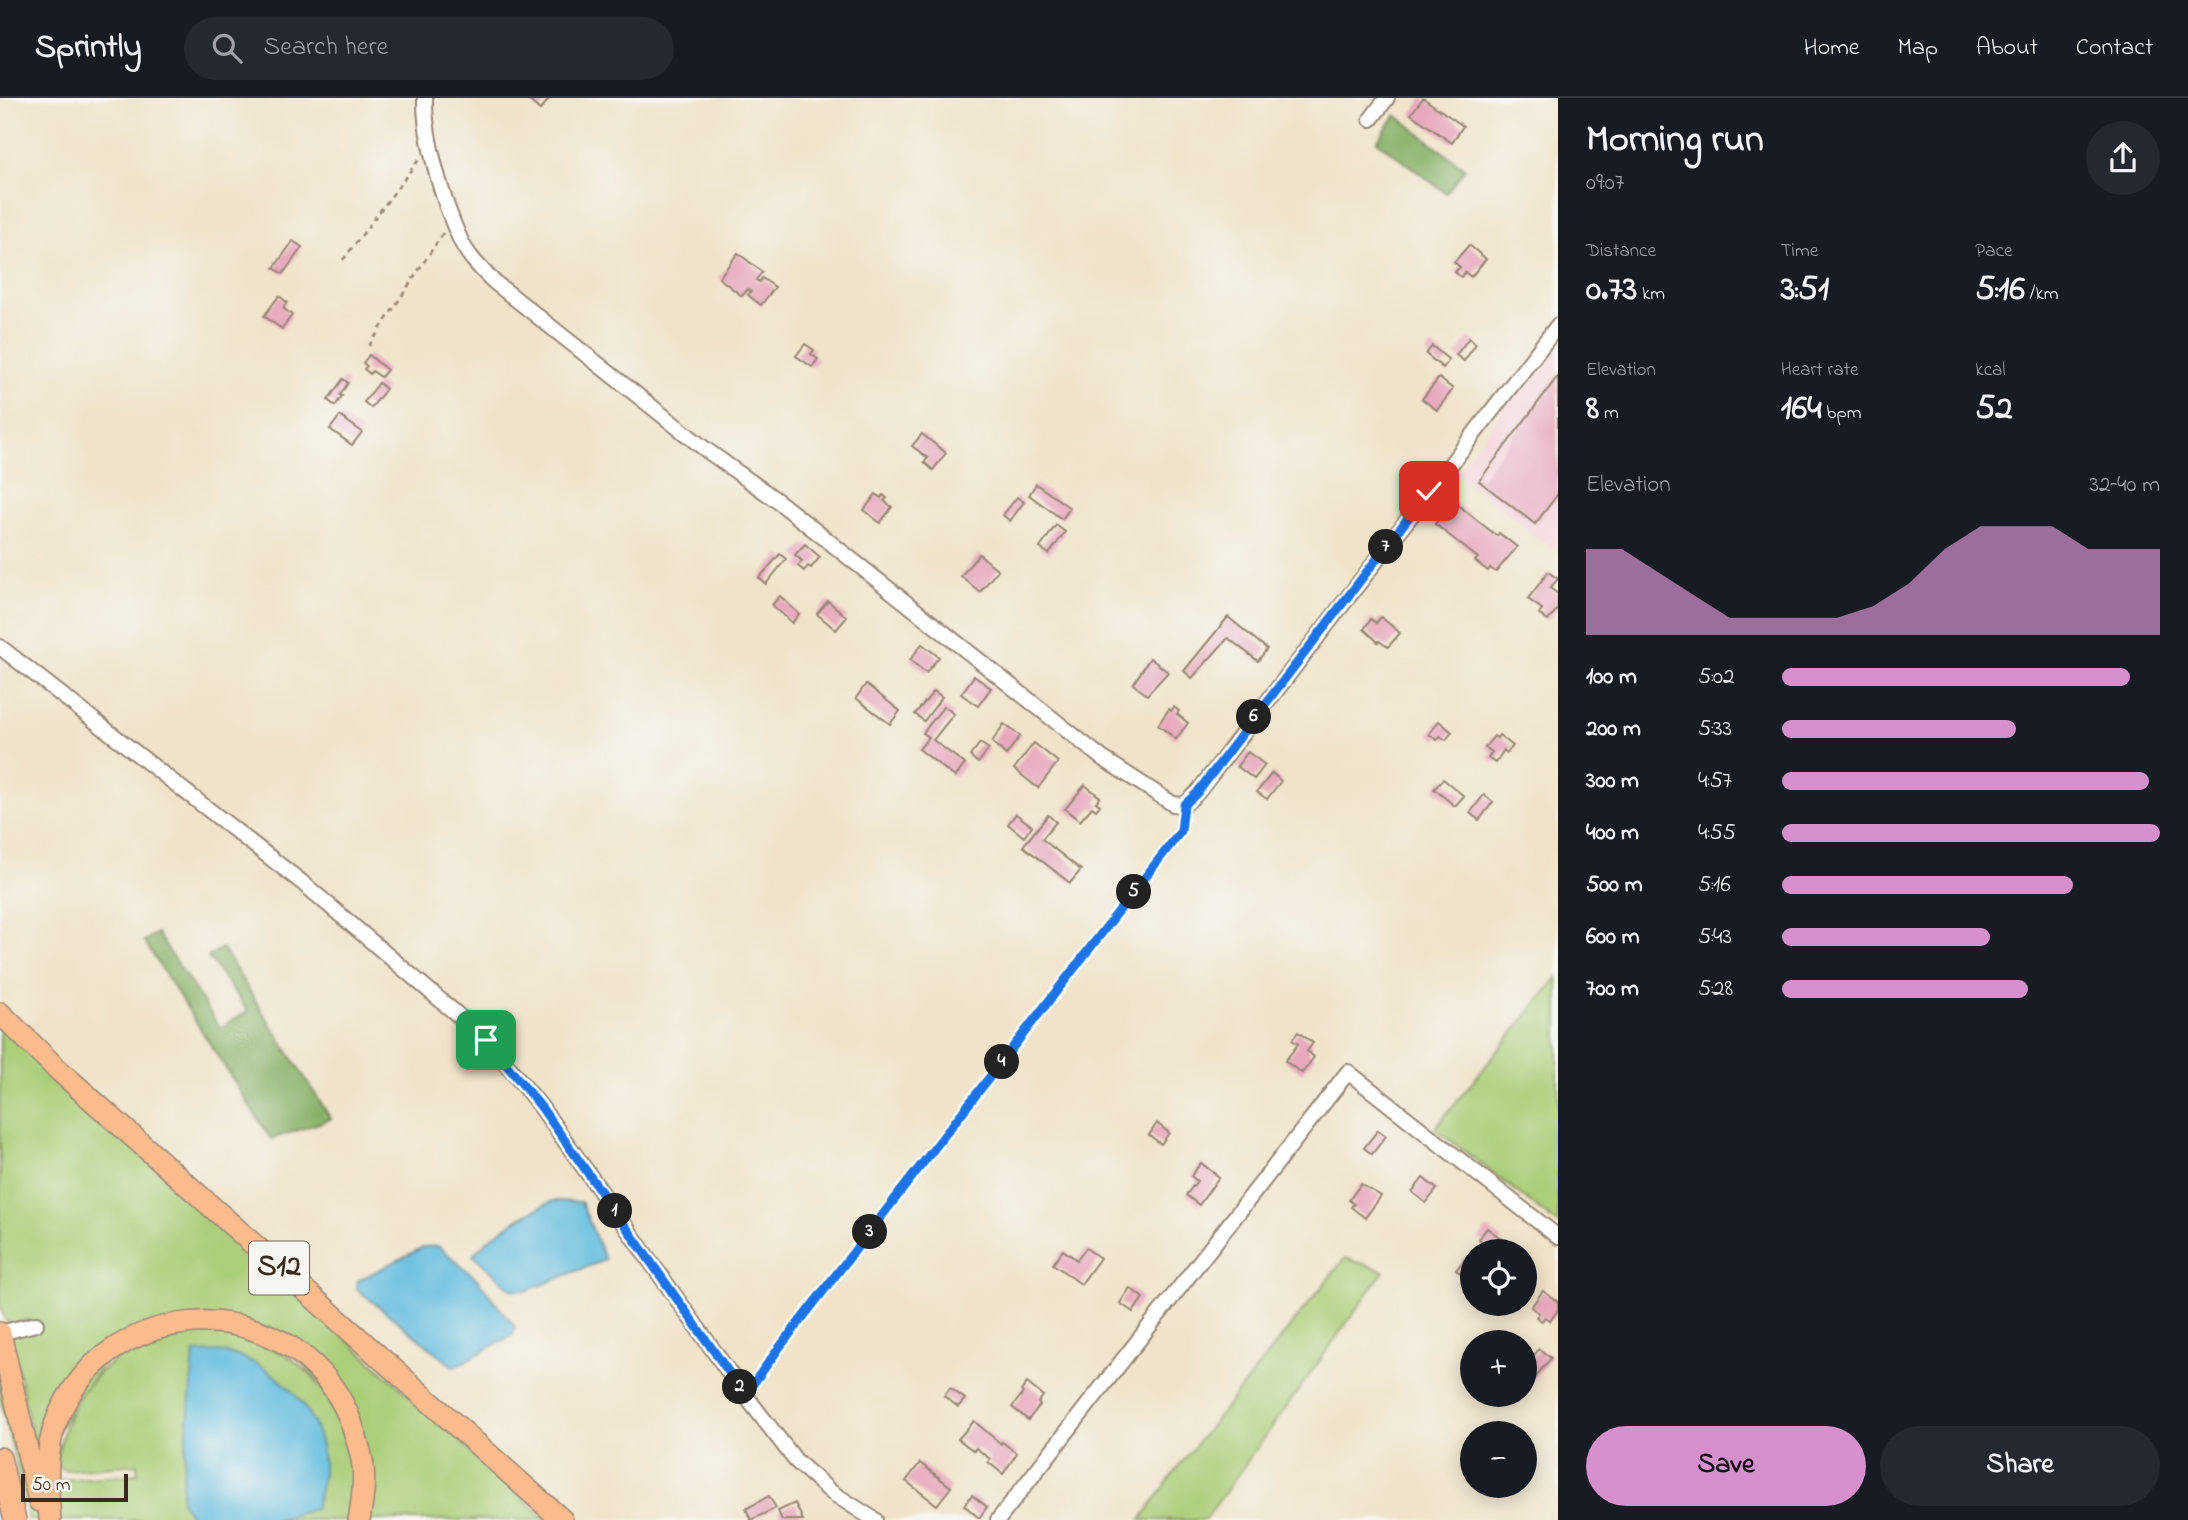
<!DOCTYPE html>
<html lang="en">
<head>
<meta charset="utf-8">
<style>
  :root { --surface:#171b24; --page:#242831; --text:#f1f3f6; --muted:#9ea1a6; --line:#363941; --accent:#d690ce }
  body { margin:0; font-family:"Indie Flower",sans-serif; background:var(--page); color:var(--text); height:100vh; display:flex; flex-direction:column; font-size:26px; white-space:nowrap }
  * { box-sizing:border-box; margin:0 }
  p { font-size:23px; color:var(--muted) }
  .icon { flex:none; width:38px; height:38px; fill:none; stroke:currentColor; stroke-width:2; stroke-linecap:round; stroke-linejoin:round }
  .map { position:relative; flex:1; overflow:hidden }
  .side { display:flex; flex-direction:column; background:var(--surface); width:630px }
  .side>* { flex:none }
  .controls { position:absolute; left:1460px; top:1141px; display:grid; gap:14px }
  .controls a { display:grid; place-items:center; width:77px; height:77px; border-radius:50%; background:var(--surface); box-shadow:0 4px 18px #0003; font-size:35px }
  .scale { position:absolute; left:21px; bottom:18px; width:107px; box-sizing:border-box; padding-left:7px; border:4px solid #3b2a1e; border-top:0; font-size:19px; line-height:24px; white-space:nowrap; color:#3b2a1e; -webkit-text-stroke:5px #f6f6f2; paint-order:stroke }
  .pin { position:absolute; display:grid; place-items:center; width:60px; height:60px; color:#fff; margin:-30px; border-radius:14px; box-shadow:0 4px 10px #0006 }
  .km { position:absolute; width:35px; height:35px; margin:-18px; border-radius:50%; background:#222; color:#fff; font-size:19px; line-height:35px; text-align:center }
  .round { display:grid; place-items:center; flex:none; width:74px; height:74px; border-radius:37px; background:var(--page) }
  .headline { display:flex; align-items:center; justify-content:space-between; height:119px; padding:0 28px }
  h1 { font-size:38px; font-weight:700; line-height:52px }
  .stats { display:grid; grid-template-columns:repeat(3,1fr); gap:10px; height:119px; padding:7px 28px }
  .stats div { display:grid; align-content:center }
  .stats b { font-size:35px; font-weight:700 }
  .stats small { font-size:19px; font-weight:400 }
  .stats p { font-size:19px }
  .chart { height:196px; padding:14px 28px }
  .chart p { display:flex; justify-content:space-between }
  .chart svg { width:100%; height:126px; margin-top:7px; fill:var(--accent); opacity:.7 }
  .primary-button { display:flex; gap:14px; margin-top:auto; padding:14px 28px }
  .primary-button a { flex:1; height:80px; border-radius:42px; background:var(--accent); color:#111; font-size:28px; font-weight:700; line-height:80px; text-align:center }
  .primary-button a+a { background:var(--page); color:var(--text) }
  ul { padding:0 28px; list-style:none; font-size:23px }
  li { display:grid; grid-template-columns:112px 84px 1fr; align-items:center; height:52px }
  li i { height:18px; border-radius:9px; background:var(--accent) }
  header { display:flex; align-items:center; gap:42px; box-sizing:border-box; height:98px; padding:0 35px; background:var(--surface); border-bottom:2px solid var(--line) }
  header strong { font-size:33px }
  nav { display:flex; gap:38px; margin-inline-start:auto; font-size:24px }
  .search { width:490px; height:63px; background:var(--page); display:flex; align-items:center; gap:18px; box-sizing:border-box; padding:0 24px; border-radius:38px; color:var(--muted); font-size:26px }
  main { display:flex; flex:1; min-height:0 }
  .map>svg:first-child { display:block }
  .built { fill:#f6cfd8 }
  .green { fill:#abce78; stroke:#737c4b; stroke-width:2 }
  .forest { fill:#88b168; stroke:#626e43; stroke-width:2 }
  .water { fill:#60bcde; stroke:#4e737e; stroke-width:2 }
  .building { fill:#e8a9be }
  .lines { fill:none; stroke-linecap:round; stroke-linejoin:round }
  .minor-casing { stroke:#968674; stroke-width:18 }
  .highway-casing { stroke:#968674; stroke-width:24 }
  .path { stroke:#968674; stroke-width:2.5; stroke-dasharray:5 5; stroke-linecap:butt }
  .minor { stroke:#fff; stroke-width:14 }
  .highway { stroke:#fbbb8d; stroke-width:21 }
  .route-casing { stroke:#fff; stroke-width:14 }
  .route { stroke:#1a73e8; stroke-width:9 }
  .labels { text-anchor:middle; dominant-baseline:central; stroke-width:6; stroke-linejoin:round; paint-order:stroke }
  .shield { fill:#f6f6f2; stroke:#73675e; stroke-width:2 }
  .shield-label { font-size:30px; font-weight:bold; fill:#3b2a1e }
</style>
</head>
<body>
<header>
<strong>Sprintly</strong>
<div class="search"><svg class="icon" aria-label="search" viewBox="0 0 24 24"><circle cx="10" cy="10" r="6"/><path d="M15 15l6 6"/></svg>Search here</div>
<nav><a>Home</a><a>Map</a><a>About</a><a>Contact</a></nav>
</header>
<main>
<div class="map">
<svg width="1558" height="1422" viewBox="0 0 1558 1422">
  <rect width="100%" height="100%" fill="#f6f6f2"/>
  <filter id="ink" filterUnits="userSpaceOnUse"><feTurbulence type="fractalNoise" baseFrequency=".0143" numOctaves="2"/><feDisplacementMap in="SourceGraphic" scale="14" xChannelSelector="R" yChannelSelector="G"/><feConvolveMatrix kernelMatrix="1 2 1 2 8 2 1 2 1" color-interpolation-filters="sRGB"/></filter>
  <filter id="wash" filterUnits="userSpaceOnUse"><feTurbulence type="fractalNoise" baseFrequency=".00686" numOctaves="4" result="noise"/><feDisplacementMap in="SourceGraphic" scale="28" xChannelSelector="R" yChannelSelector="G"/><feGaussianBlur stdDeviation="1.57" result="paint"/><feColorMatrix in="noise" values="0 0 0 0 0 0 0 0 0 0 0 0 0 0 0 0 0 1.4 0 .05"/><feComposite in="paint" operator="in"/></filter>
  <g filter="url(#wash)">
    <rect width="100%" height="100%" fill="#f0e3c9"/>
    <!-- built -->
    <polygon class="built" points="1558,240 1558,442 1551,450 1456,375"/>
    <!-- green -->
    <g class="green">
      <polygon points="1558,879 1558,1126 1435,1030"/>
      <polygon points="0,928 547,1422 365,1422 361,1329 271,1230 124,1235 40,1358 37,1358 11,1240 29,1222 11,1225 6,1223 0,1207"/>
      <polygon points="1345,1160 1384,1173 1205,1422 1141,1422 1178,1369"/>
      <path d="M 210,1232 L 261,1244 L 292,1261 L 310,1276 L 327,1297 L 353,1352 L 355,1395 L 350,1422 L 58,1422 L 57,1389 L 63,1382 L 138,1376 L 137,1366 L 66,1372 L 59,1370 L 56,1366 C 65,1309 88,1273 141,1247 C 148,1244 154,1240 161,1238 C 176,1233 195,1234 210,1232 Z"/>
      <polygon points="0,1259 39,1422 29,1422 0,1299"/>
    </g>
    <!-- forest -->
    <g class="forest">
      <polygon points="1396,17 1465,71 1446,95 1377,43"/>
      <polygon points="157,835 220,930 248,913 208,859 222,850 331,1021 271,1041 144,843"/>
    </g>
    <!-- water -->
    <g class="water">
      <path d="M 553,1103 L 581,1104 L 605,1162 L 526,1193 L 511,1191 L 473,1157 C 495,1132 524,1116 553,1103 Z"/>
      <polygon points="438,1148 477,1181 515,1229 513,1237 454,1269 357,1191 357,1183 423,1149"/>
      <path d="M 194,1255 C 204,1255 216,1253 226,1255 C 280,1266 326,1318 323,1374 C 322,1386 318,1399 315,1411 L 275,1422 L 194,1422 L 181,1403 Z"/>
    </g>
    <g id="blocks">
      <!-- building -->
      <g class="building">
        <polygon points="526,0 550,0 540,12"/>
        <polygon points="1423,0 1463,28 1452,45 1411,16"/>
        <polygon points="293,143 302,149 283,176 274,170"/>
        <polygon points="1469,147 1486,161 1471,179 1465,174 1461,179 1455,174 1460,169 1454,164"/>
        <polygon points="738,155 762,174 756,182 759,184 762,180 775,189 761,207 748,197 751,194 748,191 742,198 719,180"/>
        <polygon points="279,198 287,204 283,210 292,217 282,231 264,218"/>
        <polygon points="1469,240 1476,246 1464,263 1456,257"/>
        <polygon points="805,246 814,252 811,256 818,261 812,269 796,258"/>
        <polygon points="1432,248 1449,262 1443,270 1426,256"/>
        <polygon points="369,257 387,272 381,279 372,273 370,276 364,271 367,268 363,265"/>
        <polygon points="1558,278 1558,396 1535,426 1479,383"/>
        <polygon points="1439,280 1453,291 1437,312 1422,301"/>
        <polygon points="343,281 348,285 340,297 342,298 335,308 328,302"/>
        <polygon points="379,285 386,291 371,310 364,304"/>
        <polygon points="340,318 362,334 352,347 330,331"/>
        <polygon points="922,336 946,355 933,372 924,364 928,360 912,348"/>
        <polygon points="1036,386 1070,410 1062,421 1029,397"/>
        <polygon points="876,396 881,400 883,397 887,400 884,403 892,409 880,425 864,412"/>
        <polygon points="1017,399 1024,404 1010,423 1003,417"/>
        <polygon points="1453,403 1497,438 1499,435 1517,449 1496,474 1490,470 1488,473 1475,463 1478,460 1435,426"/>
        <polygon points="1056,427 1065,434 1049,456 1040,450"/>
        <polygon points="805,446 820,459 811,470 808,468 804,473 798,468 802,463 795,457"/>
        <polygon points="780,456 786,461 766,486 759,480"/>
        <polygon points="979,456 998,472 980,494 961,478"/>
        <polygon points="1548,474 1558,481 1550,490 1558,496 1558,510 1548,523 1539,516 1542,511 1528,501"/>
        <polygon points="780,498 799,516 792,525 772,507"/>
        <polygon points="828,503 847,519 836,532 817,516"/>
        <polygon points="1228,519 1267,551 1258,563 1228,540 1192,580 1184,573"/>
        <polygon points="1381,519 1400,535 1388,549 1379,543 1378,544 1364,531 1371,521 1376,525"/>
        <polygon points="922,546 939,559 926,575 910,562"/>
        <polygon points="1150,560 1168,574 1147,597 1133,586"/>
        <polygon points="974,578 991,590 978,608 961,596"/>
        <polygon points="866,586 900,613 890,626 856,600"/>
        <polygon points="934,593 942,599 924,623 915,616"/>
        <polygon points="944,608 954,616 933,642 965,666 955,679 919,651 929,639 923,635"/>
        <polygon points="1174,609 1179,613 1177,616 1188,625 1176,641 1158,627 1169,611 1171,613"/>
        <polygon points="1439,623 1452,634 1446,642 1440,638 1437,642 1429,636"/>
        <polygon points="1004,626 1020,638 1006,657 992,644"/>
        <polygon points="1499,637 1513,648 1507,655 1504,652 1495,665 1488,660 1492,654 1485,649 1494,638 1497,640"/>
        <polygon points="980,645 989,651 978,665 970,658"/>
        <polygon points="1034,645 1058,664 1038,690 1014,671"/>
        <polygon points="1248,654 1265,667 1254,681 1237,668"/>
        <polygon points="1272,675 1281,683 1267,701 1257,694"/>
        <polygon points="1443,681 1464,698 1455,708 1434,691"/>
        <polygon points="1085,687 1100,699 1096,704 1100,707 1096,712 1092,709 1080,723 1065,711"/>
        <polygon points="1484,697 1493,704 1479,722 1470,715"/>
        <polygon points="1016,716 1032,728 1024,739 1008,726"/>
        <polygon points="1048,717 1056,724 1042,741 1081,772 1070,785 1023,748"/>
        <polygon points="1298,934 1313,945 1307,953 1314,959 1302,975 1285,963 1298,946 1292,942"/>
        <polygon points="1157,1025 1169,1035 1161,1046 1149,1037"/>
        <polygon points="1378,1032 1386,1038 1372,1056 1364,1050"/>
        <polygon points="1201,1065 1219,1079 1199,1107 1186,1097 1197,1083 1191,1078"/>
        <polygon points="1423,1080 1437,1091 1426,1105 1412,1094"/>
        <polygon points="1361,1086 1381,1098 1365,1120 1351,1109 1354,1106 1349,1102"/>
        <polygon points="1487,1130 1503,1142 1495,1153 1479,1141"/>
        <polygon points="1086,1150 1100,1160 1081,1186 1053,1166 1063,1152 1077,1162"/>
        <polygon points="1467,1158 1472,1161 1472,1171 1466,1179 1456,1172"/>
        <polygon points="1130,1190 1143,1200 1133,1214 1120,1205"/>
        <polygon points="1543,1193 1558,1204 1558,1212 1550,1223 1545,1219 1542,1223 1536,1219 1539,1215 1531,1209"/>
        <polygon points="1539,1251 1551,1260 1534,1281 1524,1274 1524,1271"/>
        <polygon points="1027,1285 1043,1298 1038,1305 1040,1307 1028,1322 1012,1309 1023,1295 1021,1293"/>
        <polygon points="950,1290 965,1301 958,1309 944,1298"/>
        <polygon points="974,1323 1001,1346 1002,1344 1017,1355 1003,1376 988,1364 990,1361 976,1350 974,1353 958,1341"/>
        <polygon points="920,1365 951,1389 937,1407 906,1383"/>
        <polygon points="972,1397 987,1409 979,1420 964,1407"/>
        <polygon points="769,1398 776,1410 751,1422 746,1411"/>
        <polygon points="795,1405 803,1422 782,1422 778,1413"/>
      </g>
    </g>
  </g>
  <g filter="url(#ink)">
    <use href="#blocks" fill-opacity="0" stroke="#968674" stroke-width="2"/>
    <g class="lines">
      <defs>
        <g id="minor">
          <path d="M 425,0 C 424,40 443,104 460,141 C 467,157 480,170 493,183 L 705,351 L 779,404 L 1102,660 L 1173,706 L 1184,707 L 1197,695 L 1558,227"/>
          <polyline points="1371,21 1387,0"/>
          <polyline points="0,549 304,786 486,941 541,1009 745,1297 796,1363 831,1394 875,1422"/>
          <polyline points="0,1235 36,1226"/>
          <polyline points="998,1422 1348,974 1558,1139"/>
        </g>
        <g id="highway">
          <polyline points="0,915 54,968 562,1422"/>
          <polyline points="0,1235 39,1403"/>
          <polyline points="0,1360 15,1422"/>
          <path d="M 50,1422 C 48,1394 45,1365 52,1337 C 60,1304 84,1271 112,1252 C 200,1193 322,1230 354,1333 C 358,1345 362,1357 363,1369 C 365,1387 362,1405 359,1422"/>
        </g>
      </defs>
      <!-- minor casing -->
      <use href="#minor" class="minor-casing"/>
      <!-- highway casing -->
      <use href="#highway" class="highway-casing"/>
      <!-- path -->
      <g class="path">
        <polyline points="343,162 420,60"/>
        <polyline points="369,248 443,135"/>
        <polyline points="753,1286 1181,733 1182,721"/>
      </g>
      <!-- minor -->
      <use href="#minor" class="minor"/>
      <!-- highway -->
      <use href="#highway" class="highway"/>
    </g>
  </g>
  <g class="lines" filter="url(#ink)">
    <defs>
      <polyline id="route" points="486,942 541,1009 745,1297 779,1250 1181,733 1184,707 1197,695 1429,393"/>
    </defs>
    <!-- route casing -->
    <use href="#route" class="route-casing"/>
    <!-- route -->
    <use href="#route" class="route"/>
  </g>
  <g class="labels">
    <!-- shield labels -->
    <rect class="shield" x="249" y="1143.5" width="60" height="53" rx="5"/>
    <g class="shield-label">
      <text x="279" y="1170">S12</text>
    </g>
  </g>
</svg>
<div class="controls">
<a><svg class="icon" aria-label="locate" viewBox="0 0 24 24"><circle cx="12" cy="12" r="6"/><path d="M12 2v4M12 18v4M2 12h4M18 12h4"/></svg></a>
<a>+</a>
<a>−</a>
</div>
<div class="scale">50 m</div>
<div class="pin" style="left:486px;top:942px;background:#1e9e55"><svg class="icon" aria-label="arrive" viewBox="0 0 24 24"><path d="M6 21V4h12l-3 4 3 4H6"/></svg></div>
<div class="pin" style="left:1429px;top:393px;background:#d93025"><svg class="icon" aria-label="check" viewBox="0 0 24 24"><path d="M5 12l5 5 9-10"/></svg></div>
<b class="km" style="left:615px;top:1113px">1</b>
<b class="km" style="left:740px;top:1289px">2</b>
<b class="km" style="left:870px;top:1134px">3</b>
<b class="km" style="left:1002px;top:964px">4</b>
<b class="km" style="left:1134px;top:794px">5</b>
<b class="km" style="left:1254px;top:619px">6</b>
<b class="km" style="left:1386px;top:449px">7</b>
</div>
<section class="side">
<div class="headline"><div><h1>Morning run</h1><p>09:07</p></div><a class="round"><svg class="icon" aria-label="share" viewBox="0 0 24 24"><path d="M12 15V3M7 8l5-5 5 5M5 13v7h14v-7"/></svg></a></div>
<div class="stats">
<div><p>Distance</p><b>0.73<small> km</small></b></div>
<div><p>Time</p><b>3:51</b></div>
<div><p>Pace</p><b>5:16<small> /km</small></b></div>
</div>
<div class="stats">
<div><p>Elevation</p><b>8<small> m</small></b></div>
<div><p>Heart rate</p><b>164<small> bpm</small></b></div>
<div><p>kcal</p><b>52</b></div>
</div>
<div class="chart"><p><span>Elevation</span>32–40 m</p>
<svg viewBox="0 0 160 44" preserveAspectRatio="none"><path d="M0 44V14L10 14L20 22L30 30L40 38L50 38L60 38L70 38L80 34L90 26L100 14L110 6L120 6L130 6L140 14L150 14L160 14V44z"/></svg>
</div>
<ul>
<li><b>100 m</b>5:02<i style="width:92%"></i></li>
<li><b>200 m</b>5:33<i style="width:62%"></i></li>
<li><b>300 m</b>4:57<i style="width:97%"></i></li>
<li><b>400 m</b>4:55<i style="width:100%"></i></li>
<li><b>500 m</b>5:16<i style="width:77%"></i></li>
<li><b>600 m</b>5:43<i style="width:55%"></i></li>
<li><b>700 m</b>5:28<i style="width:65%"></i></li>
</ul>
<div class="primary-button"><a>Save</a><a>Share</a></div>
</section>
</main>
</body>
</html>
